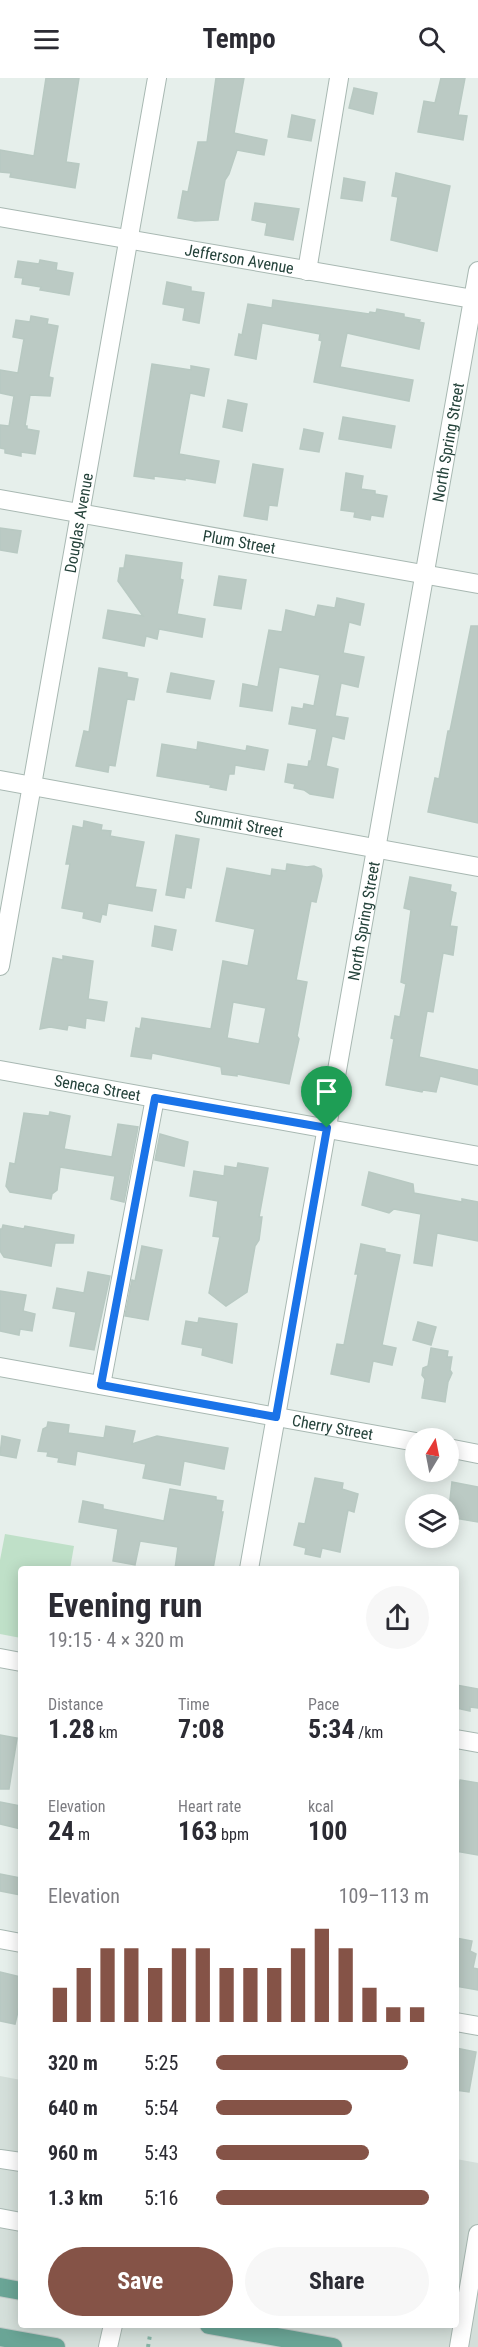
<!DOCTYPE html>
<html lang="en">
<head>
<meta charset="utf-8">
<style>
  :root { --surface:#fff; --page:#f7f7f7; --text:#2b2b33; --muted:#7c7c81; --accent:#855347 }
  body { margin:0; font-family:"Roboto Condensed",sans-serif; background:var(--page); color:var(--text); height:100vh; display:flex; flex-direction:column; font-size:22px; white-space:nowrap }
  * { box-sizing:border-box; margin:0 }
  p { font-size:20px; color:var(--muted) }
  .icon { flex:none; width:33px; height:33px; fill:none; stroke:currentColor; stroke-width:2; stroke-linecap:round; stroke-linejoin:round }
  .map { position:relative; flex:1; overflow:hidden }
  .side { position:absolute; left:18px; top:1488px; width:441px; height:762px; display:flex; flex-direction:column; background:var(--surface); border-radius:6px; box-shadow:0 3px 15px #0003 }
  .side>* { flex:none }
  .needle { width:39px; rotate:10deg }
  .fabs { position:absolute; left:405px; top:1350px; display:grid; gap:12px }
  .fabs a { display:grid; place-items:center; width:54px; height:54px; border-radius:50%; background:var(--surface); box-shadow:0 3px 15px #0003; font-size:30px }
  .pin { position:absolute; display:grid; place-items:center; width:51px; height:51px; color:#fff; margin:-62px -26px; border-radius:50% 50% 50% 0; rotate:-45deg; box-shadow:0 0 6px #0007 }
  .pin .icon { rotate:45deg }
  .round { display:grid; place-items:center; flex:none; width:63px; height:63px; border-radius:32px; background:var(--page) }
  .headline { display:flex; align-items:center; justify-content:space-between; height:102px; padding:0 30px }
  h1 { font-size:33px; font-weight:700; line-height:45px }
  .metrics { display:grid; grid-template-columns:repeat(3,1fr); gap:9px; height:102px; padding:6px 30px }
  .metrics div { display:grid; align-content:center }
  .metrics b { font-size:26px; font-weight:700 }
  .metrics small { font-size:16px; font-weight:400 }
  .metrics p { font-size:16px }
  .chart { height:168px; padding:12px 30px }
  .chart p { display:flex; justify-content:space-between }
  .chart svg { width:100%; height:108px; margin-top:6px; stroke:var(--accent); stroke-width:6 }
  .cta { display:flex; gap:12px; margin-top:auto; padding:12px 30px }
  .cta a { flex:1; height:69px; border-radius:36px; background:var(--accent); color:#fff; font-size:24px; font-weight:700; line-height:69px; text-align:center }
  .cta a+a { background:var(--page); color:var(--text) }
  ul { padding:0 30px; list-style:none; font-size:20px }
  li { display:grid; grid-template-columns:96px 72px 1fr; align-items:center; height:45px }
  li i { height:15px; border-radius:8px; background:var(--accent) }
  header { display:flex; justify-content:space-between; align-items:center; height:78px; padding:0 30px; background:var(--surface); font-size:27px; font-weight:700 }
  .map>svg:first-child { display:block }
  .built { fill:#d4dfda }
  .green { fill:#bfe0c8 }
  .building { fill:#bbcac4; stroke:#b8c9c2; stroke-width:1.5; fill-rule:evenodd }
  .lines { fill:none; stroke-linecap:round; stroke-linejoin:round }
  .minor-casing { stroke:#a8b8b2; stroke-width:20 }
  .major-casing { stroke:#c2cac8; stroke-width:20 }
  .path { stroke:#86b3a5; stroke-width:4; stroke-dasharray:3 4.5; stroke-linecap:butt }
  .minor { stroke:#fff; stroke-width:18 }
  .major { stroke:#6aa596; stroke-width:18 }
  .route-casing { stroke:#fff; stroke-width:12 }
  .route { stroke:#1a73e8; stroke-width:8 }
  .labels { text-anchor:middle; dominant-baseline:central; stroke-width:4.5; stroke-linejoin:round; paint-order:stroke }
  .street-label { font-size:16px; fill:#24423a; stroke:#f7fbf9 }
</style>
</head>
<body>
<header><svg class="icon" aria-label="menu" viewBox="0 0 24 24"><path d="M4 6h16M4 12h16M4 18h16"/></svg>Tempo<svg class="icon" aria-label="search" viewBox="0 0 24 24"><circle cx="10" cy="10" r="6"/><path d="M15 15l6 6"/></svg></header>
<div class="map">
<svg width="478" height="2269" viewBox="0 0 478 2269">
  <rect width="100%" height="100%" fill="#e6efeb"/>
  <!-- built -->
  <polygon class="built" points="0,1998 21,2002 21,2247 456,2247 456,2081 478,2085 478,2269 0,2269"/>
  <!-- green -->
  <polygon class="green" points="5,1456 74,1468 70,1491 21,1491 21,1560 0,1556 0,1482"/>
  <!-- building -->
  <g class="building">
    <polygon points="46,0 79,0 66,84 79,86 75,110 10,99 11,95 0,94 0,72 34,78"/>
    <polygon points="216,0 244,0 234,55 267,62 264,77 237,72 229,96 225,102 218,142 195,143 178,140 183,113 188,114 198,64 207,64"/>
    <polygon points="441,0 465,0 458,37 467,38 463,62 418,54 424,23 435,25"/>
    <polygon points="354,10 377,15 373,36 349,30"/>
    <polygon points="292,37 315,42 311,63 288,59"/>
    <polygon points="396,95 450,108 437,173 391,162 398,119 392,118"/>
    <polygon points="344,100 365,104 362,123 341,120"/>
    <polygon points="255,125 299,131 293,162 265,157 267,145 252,142"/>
    <polygon points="40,182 57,185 56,192 73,195 69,217 40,212 41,209 22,206 23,200 15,199 18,183 39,186"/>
    <polygon points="167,204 191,209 191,213 204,215 199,245 183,242 185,230 163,226"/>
    <polygon points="273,222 369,236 370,234 376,235 377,231 404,236 404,239 420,242 419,244 424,245 419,271 347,255 340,289 413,302 409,323 314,304 322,263 319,262 320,256 262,245 256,281 235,277 239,256 242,257 248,226 272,230"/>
    <polygon points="31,238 48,241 47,246 58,248 49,297 49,299 53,300 50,318 30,317 25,348 27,348 27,351 39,353 35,376 21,374 21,378 5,375 5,371 0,370 0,347 9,348 14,318 0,315 0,292 18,295 24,261 13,259 16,242 30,244"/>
    <polygon points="152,286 191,292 191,288 209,291 204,318 190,315 179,376 219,383 215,405 185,400 185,402 154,398 154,401 134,398"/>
    <polygon points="228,322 247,326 242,353 223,349"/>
    <polygon points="343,339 395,348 391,370 339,361"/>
    <polygon points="304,351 323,355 319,374 300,371"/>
    <polygon points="253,386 283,391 277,428 269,427 267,442 244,438"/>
    <polygon points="346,395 363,398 361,411 375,413 375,416 387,418 383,439 371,437 370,442 354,439 355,434 341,432"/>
    <polygon points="0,450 21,453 17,475 0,472"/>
    <polygon points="126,477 182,485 180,501 183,502 177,536 205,541 202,559 159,551 157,561 146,558 144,568 103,560 108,532 143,538 118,503 120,490 124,490"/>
    <polygon points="219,498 246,502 241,531 214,527"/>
    <polygon points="337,520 364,526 360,547 349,544 343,575 364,579 358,609 341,605 335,638 348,640 344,661 332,658 326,688 338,691 333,720 310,716 304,712 294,710 295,706 285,704 288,686 308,689 309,683 311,683 317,651 289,646 292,629 303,631 304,626 314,628 320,597 279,589 272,633 240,628 243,606 258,609 269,552 282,554 286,532 315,539 318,527 335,530"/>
    <polygon points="471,548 478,548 478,745 428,734 435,700 439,701 448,653 450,653"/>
    <polygon points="99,590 127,595 127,599 138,601 134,622 127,621 115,688 109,687 108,694 76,688 84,653 89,654"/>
    <polygon points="171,595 214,603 210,621 167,614"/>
    <polygon points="198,664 246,673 247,668 268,672 264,692 235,687 234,696 229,696 226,712 210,709 211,707 157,698 162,666 197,672"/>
    <polygon points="84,743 102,747 101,752 111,753 110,758 144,764 135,809 156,812 152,833 108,825 106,837 102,836 100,844 83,840 84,834 62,830 70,786 66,786 73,748 83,750"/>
    <polygon points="176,757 199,761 191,810 186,809 184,820 166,817"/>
    <path d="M 287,786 L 307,789 L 314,788 L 321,791 L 322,798 L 316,824 L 311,823 L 296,902 L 307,904 L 297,958 L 299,961 L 289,1006 L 237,996 L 237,998 L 222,996 L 221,989 L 152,975 L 151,981 L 131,978 L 136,950 L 140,951 L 142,940 L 211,951 L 223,883 L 248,888 L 255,851 L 216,843 L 227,790 L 271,798 L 272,791 L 286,793 ZM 233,924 L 266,930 L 259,966 L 227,960 Z"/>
    <polygon points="410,799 451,807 450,813 456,815 450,848 457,849 453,877 443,875 433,934 427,933 419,979 478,992 478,1007 440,998 436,1014 423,1012 422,1014 386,1007 394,961 391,960 395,938 400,939 406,906 401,904 411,832 404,830"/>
    <polygon points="155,848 176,852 172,872 152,868"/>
    <polygon points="63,878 93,883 88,921 107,924 104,943 86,940 85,950 68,947 67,952 50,949 40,951 53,880 63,882"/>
    <polygon points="50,1034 70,1038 64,1071 112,1079 118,1046 138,1049 124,1124 111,1121 115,1098 60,1089 57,1112 52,1116 51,1121 10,1114 6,1108 10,1085 15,1086 24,1035 49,1038"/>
    <polygon points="160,1056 188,1064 184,1088 155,1082"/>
    <polygon points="238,1085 268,1090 259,1139 262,1139 259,1162 255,1168 247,1214 226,1228 209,1215 220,1159 213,1158 218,1123 190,1118 194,1093 224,1098 225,1088 237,1090"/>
    <polygon points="369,1094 413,1106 414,1115 462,1124 462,1121 478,1124 478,1163 437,1155 432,1188 414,1185 421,1136 394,1131 389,1135 362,1127"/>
    <polygon points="3,1147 24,1151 25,1148 74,1157 73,1165 55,1165 51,1188 4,1179 0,1173 0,1151 2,1151"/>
    <polygon points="361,1166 385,1171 385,1174 400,1177 382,1267 396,1270 392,1287 373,1283 369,1304 331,1296 337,1266 344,1267 358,1196 355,1196"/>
    <polygon points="142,1168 162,1172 148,1242 125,1238 132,1202 135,1203"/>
    <polygon points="88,1194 110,1198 94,1272 70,1268 76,1234 53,1230 57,1210 84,1215"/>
    <polygon points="0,1213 26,1217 23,1233 35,1236 32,1253 20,1251 19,1257 0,1253"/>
    <polygon points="199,1240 237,1246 232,1285 202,1277 203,1270 182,1266 186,1243 198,1245"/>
    <polygon points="418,1244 436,1249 431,1267 413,1262"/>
    <polygon points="431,1270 448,1273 447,1279 452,1279 450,1292 452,1295 448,1304 445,1324 422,1320 425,1301 422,1297 423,1290 428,1288"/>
    <polygon points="48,1344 69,1347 68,1355 104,1360 106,1348 135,1353 132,1366 157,1358 228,1370 224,1391 184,1383 180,1407 143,1400 146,1386 77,1373 75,1387 58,1384 59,1380 47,1378 48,1374 38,1373 43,1351 47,1349"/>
    <polygon points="2,1358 20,1362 16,1380 0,1377"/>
    <polygon points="315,1400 343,1405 342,1411 358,1416 354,1434 348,1432 340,1474 322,1470 320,1479 305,1476 306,1470 294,1467 299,1445 305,1446"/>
    <polygon points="452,1404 478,1409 478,1444 448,1439"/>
    <polygon points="170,1411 216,1419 216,1422 223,1423 221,1434 223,1434 213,1491 175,1491 178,1469 140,1463 135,1487 113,1483 118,1451 79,1444 83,1423 103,1427 103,1431 164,1443"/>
    <polygon points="456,1607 478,1611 478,1630 470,1629 470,1633 456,1630"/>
    <polygon points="0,1657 17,1660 9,1711 0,1711"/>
    <polygon points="460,1702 478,1705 478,1777 456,1773 456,1722"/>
    <polygon points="0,1724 21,1728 21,1751 0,1746"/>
    <polygon points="0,1796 21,1800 21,1817 0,1813"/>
    <polygon points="456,1860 472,1863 470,1873 476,1876 473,1890 478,1891 478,1912 456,1908"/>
    <polygon points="0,1894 21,1899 21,1921 15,1946 0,1943"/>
    <polygon points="456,1970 476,1974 469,2014 456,2012"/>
  </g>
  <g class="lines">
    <defs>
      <g id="minor">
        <path id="s1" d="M 0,139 L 478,222"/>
        <polyline points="307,193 339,0"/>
        <path id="s2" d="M 0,421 L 478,506"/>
        <path id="s3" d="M 0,702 L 478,789"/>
        <path id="s4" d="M 0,888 L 157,0"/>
        <path id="s5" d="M 0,992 L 478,1078"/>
        <path id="s6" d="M 0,1289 L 416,1364"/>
        <polyline points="101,1307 155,1020"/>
        <polyline points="448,1370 478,1376"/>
        <path id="s7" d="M 249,1491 L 478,193"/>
        <polyline points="0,1580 21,1584"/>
        <polyline points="456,1661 478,1665"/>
        <polyline points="0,1861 21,1865"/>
        <polyline points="456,1944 478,1948"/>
        <polyline points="0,2081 21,2084"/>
        <polyline points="0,2140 21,2144"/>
        <polyline points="108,2269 113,2247"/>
        <polyline points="459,2269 478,2156"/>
      </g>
      <g id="major">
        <polyline points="0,2209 21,2213"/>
        <polyline points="209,2247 333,2269"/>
        <polyline points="0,2259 56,2269"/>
      </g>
    </defs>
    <!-- minor casing -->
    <use href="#minor" class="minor-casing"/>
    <!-- major casing -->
    <use href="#major" class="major-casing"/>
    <!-- path -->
    <polyline class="path" points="148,2269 150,2257"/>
    <!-- minor -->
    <use href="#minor" class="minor"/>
    <!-- major -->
    <use href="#major" class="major"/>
  </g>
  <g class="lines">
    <defs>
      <polygon id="route" points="155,1020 327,1050 276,1339 101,1307"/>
    </defs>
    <!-- route casing -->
    <use href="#route" class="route-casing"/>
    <!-- route -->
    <use href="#route" class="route"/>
  </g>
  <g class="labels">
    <!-- street labels -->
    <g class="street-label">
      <text stroke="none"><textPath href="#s1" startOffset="243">Jefferson Avenue</textPath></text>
      <text stroke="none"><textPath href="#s7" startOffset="1144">North Spring Street</textPath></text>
      <text stroke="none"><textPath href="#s4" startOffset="450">Douglas Avenue</textPath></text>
      <text stroke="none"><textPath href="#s2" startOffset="243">Plum Street</textPath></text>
      <text stroke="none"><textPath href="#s3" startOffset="243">Summit Street</textPath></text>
      <text stroke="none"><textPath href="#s7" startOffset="658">North Spring Street</textPath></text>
      <text stroke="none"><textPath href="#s5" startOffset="99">Seneca Street</textPath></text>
      <text stroke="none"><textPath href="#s6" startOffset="338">Cherry Street</textPath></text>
    </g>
  </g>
</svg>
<div class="fabs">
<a><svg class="needle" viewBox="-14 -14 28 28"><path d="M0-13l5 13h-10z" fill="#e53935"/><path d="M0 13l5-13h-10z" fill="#7c7c81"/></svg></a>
<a><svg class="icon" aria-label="layers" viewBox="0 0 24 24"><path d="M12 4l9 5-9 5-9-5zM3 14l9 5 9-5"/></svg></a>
</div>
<div class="pin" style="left:327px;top:1050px;background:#1e9e55"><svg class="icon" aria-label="arrive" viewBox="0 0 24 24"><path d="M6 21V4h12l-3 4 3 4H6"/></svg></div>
<section class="side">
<div class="headline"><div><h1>Evening run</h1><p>19:15 · 4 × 320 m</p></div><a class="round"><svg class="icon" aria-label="share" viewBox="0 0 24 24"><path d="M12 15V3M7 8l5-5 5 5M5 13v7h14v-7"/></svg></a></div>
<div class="metrics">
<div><p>Distance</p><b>1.28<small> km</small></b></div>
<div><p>Time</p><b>7:08</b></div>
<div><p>Pace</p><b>5:34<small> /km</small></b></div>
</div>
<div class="metrics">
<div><p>Elevation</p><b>24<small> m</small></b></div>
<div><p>Heart rate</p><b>163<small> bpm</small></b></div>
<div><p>kcal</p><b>100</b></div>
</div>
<div class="chart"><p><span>Elevation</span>109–113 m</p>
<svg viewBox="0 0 160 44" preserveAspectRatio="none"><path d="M5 44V30M15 44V22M25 44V14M35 44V14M45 44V22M55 44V14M65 44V14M75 44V22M85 44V22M95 44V22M105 44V14M115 44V6M125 44V14M135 44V30M145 44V38M155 44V38"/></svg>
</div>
<ul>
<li><b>320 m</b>5:25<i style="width:90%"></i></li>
<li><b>640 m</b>5:54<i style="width:64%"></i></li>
<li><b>960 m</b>5:43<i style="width:72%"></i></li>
<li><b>1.3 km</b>5:16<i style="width:100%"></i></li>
</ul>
<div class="cta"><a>Save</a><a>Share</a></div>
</section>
</div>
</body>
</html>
